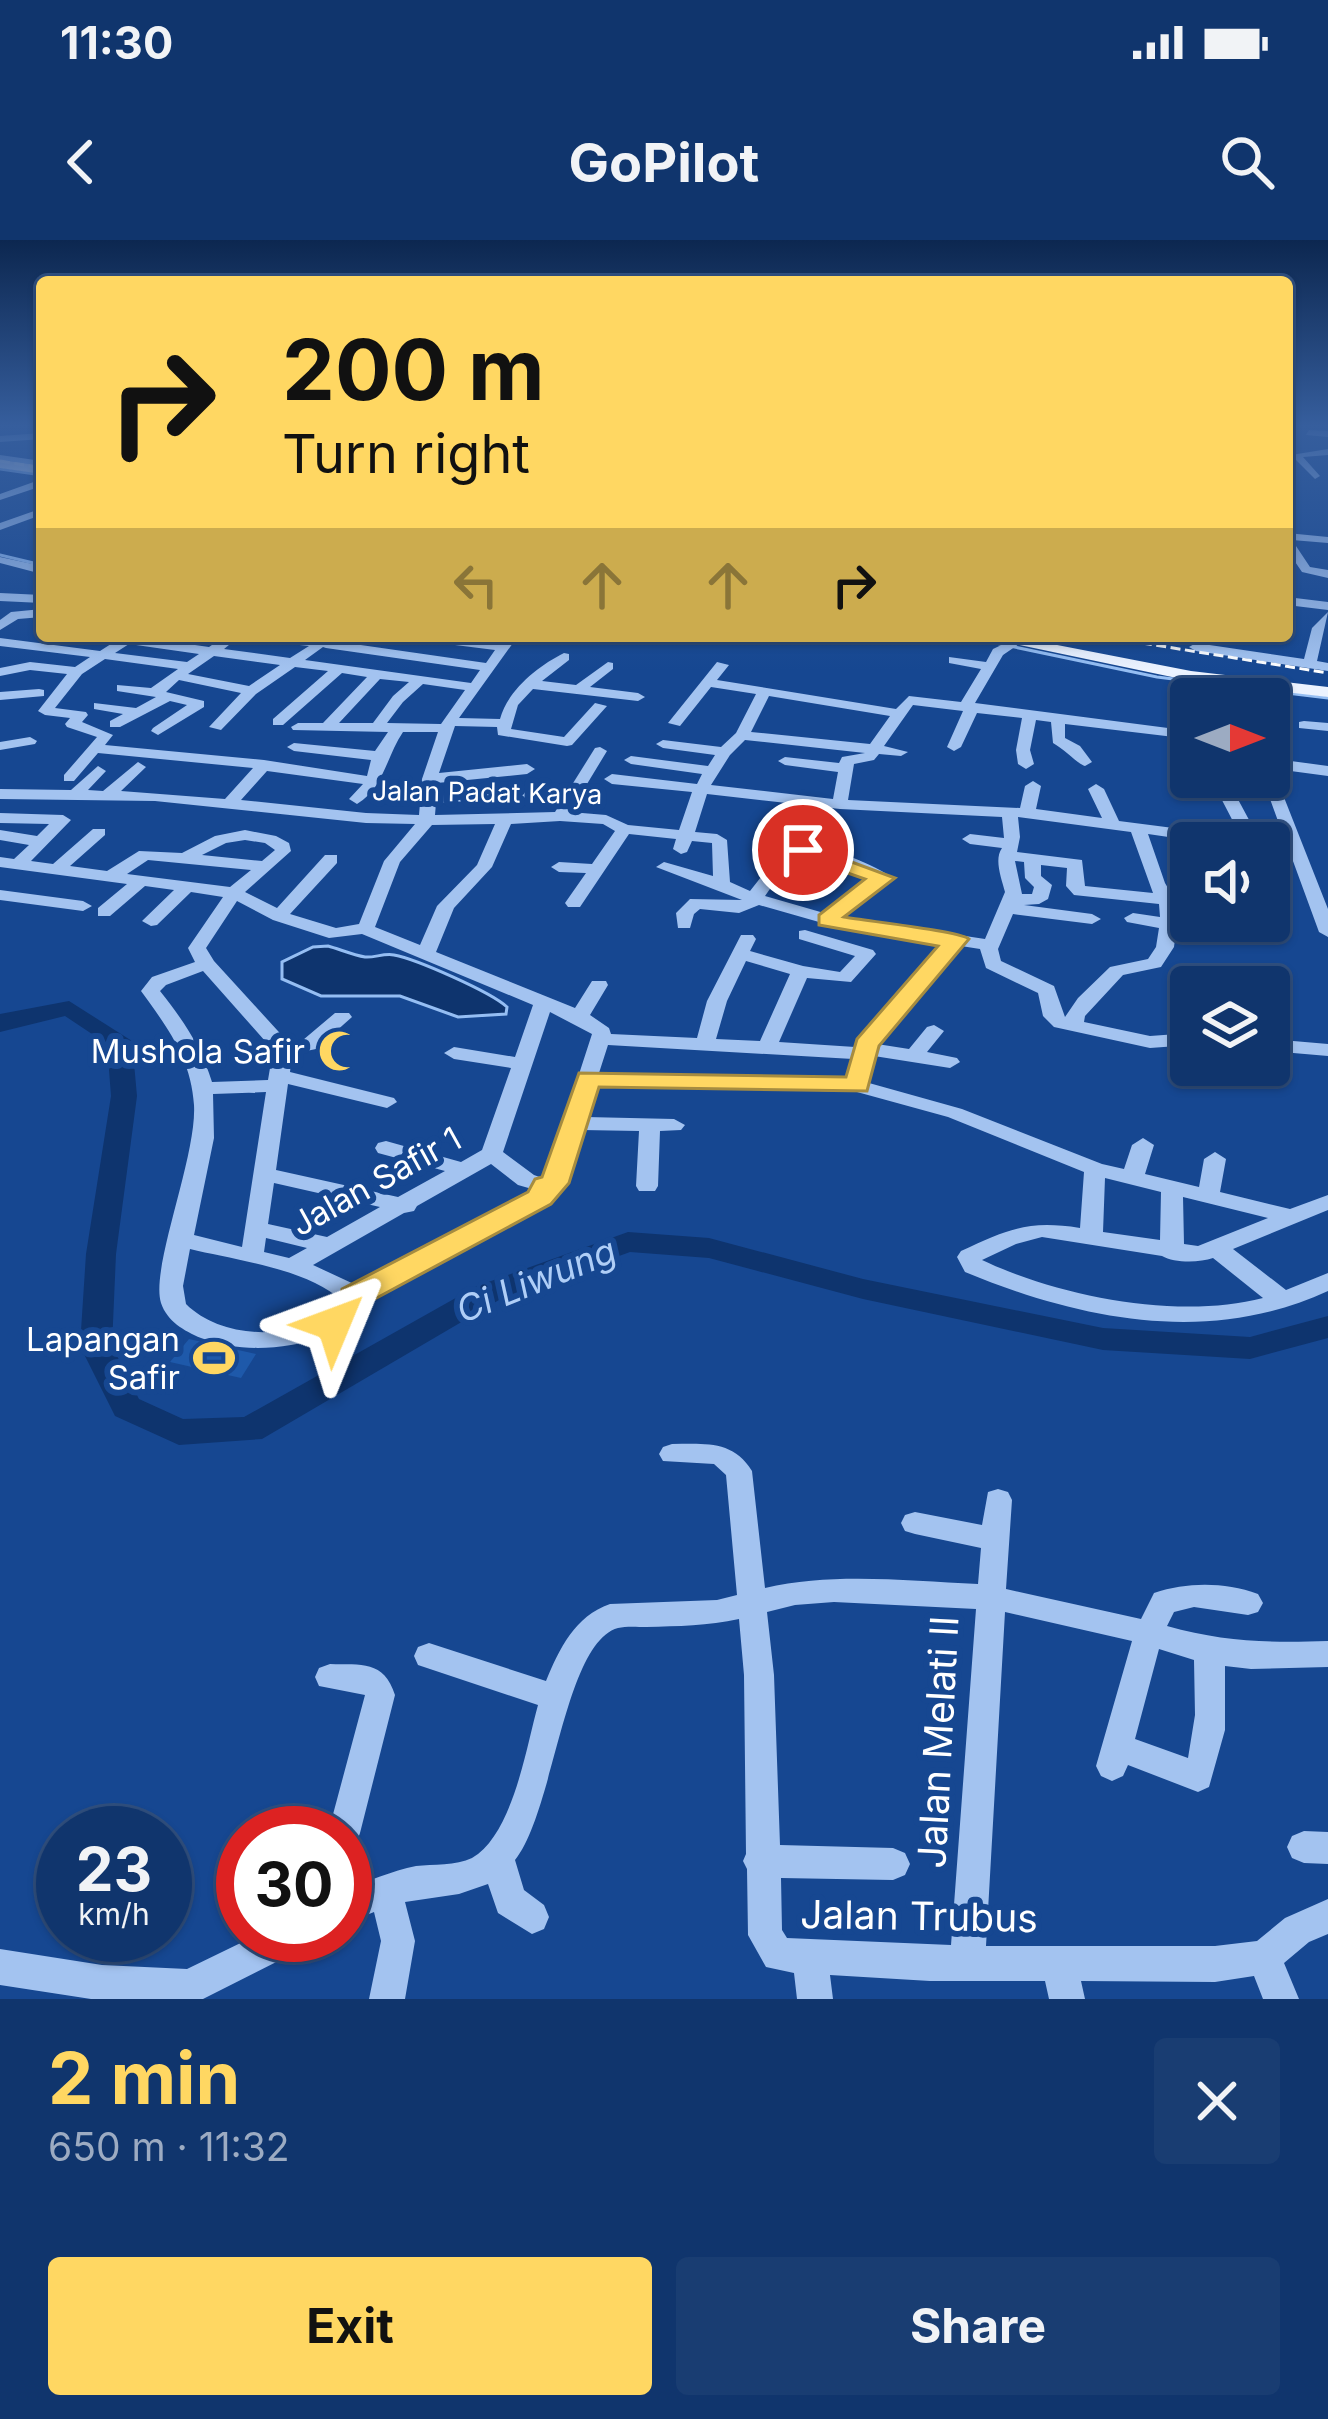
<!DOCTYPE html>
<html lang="en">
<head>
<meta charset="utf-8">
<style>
  body { margin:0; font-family:Inter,sans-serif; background:#193d72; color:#f1f3f6; height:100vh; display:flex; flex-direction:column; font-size:45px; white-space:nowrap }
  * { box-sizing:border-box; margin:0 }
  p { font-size:39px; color:#9cabc2 }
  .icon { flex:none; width:66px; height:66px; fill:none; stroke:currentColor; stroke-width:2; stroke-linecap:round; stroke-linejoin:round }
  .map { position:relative; height:1759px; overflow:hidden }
  .side { display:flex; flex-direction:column; background:#10356d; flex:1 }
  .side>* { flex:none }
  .hud { position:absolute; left:36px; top:36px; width:1257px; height:366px; border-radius:12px; box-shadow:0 3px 9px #0004,0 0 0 3px #305080; background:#ffd762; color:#111; overflow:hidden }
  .needle { width:78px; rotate:90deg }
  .controls { position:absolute; left:1170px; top:438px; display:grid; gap:24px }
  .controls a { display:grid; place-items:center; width:120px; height:120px; border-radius:12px; background:#10356d; box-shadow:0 3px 9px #0004,0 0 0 3px #305080; font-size:60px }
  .speed { position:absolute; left:36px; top:1566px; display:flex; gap:24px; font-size:60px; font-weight:700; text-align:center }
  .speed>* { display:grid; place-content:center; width:156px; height:156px; border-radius:50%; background:#10356d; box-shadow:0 3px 9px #0004,0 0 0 3px #305080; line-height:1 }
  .speed small { font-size:30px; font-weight:400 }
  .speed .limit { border:18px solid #d22; background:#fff; color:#111 }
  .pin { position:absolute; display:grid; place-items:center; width:102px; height:102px; color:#fff; margin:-51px; border:6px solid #fff; border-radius:50%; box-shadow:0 3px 12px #0007 }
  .me { position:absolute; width:132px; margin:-66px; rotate:46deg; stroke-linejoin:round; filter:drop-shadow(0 0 9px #0008) }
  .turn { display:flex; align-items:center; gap:42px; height:252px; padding:0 48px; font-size:54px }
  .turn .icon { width:156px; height:156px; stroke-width:2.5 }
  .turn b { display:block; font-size:84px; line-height:102px }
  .lanes { display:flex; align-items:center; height:114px; padding:0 48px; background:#0003; justify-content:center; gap:60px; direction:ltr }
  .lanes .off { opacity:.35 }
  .round { display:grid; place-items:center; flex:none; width:126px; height:126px; border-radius:12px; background:#193d72 }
  .overview { display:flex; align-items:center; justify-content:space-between; height:204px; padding:0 48px }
  h1 { font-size:72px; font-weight:700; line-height:90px; color:#ffd762 }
  .action { display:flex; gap:24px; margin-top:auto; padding:24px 48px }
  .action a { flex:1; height:138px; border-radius:12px; background:#ffd762; color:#111; font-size:48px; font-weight:700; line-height:138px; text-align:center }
  .action a+a { background:#193d72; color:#f1f3f6 }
  .status { display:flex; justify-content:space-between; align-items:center; height:84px; padding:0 60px; background:#10356d; direction:ltr }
  .status svg { height:33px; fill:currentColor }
  header { display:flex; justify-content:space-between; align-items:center; height:156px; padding:0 48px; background:#10356d; font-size:54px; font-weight:700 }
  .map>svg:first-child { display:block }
</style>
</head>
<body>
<div class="status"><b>11:30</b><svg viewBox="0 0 49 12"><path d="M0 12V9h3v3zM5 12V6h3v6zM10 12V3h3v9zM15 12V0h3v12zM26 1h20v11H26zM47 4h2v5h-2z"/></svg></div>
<header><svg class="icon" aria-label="back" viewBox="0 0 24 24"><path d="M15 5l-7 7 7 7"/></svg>GoPilot<svg class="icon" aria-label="search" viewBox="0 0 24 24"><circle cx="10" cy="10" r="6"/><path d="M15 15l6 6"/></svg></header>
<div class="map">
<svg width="1328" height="1759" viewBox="0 0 1328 1759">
  <rect width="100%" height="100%" fill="#164791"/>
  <path fill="#1e59aa" d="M189,1099L256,1114L241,1138L170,1122Z"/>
  <path fill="#0e346e" stroke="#95bef3" stroke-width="3" d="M328,706C339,709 353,715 365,717C374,718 384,713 394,715C416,719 491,752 507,767L506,774L458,777L400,756H321L282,739V722L313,707Z"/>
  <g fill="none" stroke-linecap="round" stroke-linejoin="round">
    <path stroke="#95bef3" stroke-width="3" d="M0,229L42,235
      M0,315L42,325
      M962,396L1157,437L1328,458"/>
    <path fill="#0e346e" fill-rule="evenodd" d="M69,761L132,801L137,856L116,1014L112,1106L139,1159L183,1179L244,1177L477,1046L628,992L709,998L863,1039L1103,1088L1250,1097L1328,1076V1098L1250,1119L1103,1110L863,1059L709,1018L630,1012L499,1060L262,1199L179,1205L115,1176L80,1106L86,1014L111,856L107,804L65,776L0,792V774Z"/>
    <path fill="#a3c3f0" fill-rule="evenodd" d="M1309,190L1328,191V197L1306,195Z
      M42,193V199L0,202V196Z
      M1328,209V215L1303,217L1320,236L1315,239L1291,215Z
      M0,215L42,221V227L0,221Z
      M42,239V246L0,260V254Z
      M37,270L41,275L0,290V283Z
      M1287,293L1328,297V303L1292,300L1310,327L1328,330V338L1302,332L1287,310Z
      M0,317L42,326V334L0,323Z
      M0,353L42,355V363L0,361Z
      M1287,357L1328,362V370L1287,365Z
      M42,369V377L18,379L0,390V380L11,372Z
      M1328,372L1317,421L1328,423V431L1196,411L1189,407L1196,403L1304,419L1312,388Z
      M40,384L42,392L35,391V385Z
      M92,396H132L209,407L225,396H240L224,409L290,418L309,406L254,400L248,396L314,399L315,403L326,400L486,423L495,410L415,400L409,396H446L500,403L505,396H518L459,478L500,479C508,450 538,426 564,413L569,414V420L542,441L576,445L608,422L613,423V429L590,447L638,453L645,457L638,461L533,449L518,465L511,489L564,497L595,463L607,466L572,505L567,506L498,495L497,487L455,486L439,533L527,524L535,529L527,534L437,543V554L537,547L545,552L537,557L436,563L435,575L555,572L595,508L600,507L607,511L570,572L606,575L628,585L679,590L692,552L612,544L604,539L612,534L697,544L702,534L631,524L624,520L631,516L708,526L715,515L663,508L656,504L663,500L721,507L736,493L756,454L711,447L680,486L668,483L717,422L729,425L717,440L896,469L909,456L961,462L981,429L949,423V417L986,422L993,409L1016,398L1022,402L1003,415L975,463L1191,491V499L1065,484V498L1080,506L1092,522L1085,526C1078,524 1064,509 1053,503L1051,482L1036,480L1030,510L1034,524L1026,529L1018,524L1016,510L1022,478L977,473L961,507L954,511L947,507L963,471L913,465L884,506L908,512L901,516L879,514L874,520L854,524L848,560L1020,568L1025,546L1033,541L1041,546L1036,569L1102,578L1088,549L1096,544L1104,549L1119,581L1189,590L1238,591L1210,537H1226L1255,591L1282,592L1262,537H1269V530L1274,532L1328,669V697L1319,692L1286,602L1189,600L1148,594L1165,643L1179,667L1174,707L1161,727L1123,735L1085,776L1084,782L1150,796L1191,793V805L1150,808L1054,787L1043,776L1038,753L986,728L980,709L961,706L877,804L909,809L927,787L934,785L944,791L927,812L957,818L960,822L950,828L874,816L869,843L962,869L1102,924L1124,929L1132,905L1143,898L1154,905L1145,934L1199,947L1204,919L1215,912L1226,919L1220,952L1290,969L1328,955V970L1233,1009L1286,1050L1328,1033V1051C1210,1106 1081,1080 965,1032L957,1017L961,1011C1008,989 1028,980 1080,988L1084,932L948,877L857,852L596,845L586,877L674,879L685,885L681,890L660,891L658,946L655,951H639L636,946L639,891L582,890L566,943L554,951L546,965L367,1060C353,1088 321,1100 291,1105C261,1110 230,1109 201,1098C184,1091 167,1081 161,1063C150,1028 197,917 194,865C191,818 167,787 141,751L152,737L195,722L188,708L223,657L191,652L157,685L151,686L142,681L174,650L145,646L110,676H98V668L127,644L0,627V617L14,619L29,605L0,600V590L37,596L49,584L0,583V573L63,575L71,580L31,621L53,624L93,589H105V595L70,626L107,631L139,611L182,613L215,596L245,590L276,596L289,603L291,611L245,652L277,668L325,615H337V623L290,674L336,688L359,684L384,621L415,584L366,583L155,561L0,559V549L71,550L98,526L106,531L88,550L103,551L138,522L146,527L121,551L225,559L253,528L98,513L74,541H64V535L97,497L67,487L65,484L70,478L45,475L38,471L67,434L30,430L0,436V428L30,422L75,427L90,417L0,406V398L100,411L114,402ZM129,404L199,414L187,422L115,413ZM323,407L326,408L480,430L471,443L305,420ZM214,416L280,425L249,446L188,434ZM105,419L178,429L151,448L117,445V451L156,457L136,468L94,463V469L123,474L110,481V487H120L170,461L187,465L153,488L151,491L158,495L204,467V461L166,452L179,440L241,453L209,487L221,490L256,454L295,427L328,431L273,479V485H283L342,433L367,437L323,483H298L291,487L293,490L388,492L375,511L294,503L287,507L294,511L371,520L367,536L264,520L105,505L113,495L82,482L88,475L86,472L55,468L82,434ZM380,439L409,442L393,456L373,483H339ZM423,444L465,450L441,484L387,483L403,462ZM769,456L890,476L870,504L751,492ZM403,492H438L422,539L419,575L366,573L241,560L267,531L363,544L349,559L357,564C384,548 386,517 403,492ZM745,500L865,513L842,517L839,523L785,517L778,521L785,525L838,532L833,559L711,545L730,515ZM707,554L840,569L1002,577L1004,598L970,594L962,599L970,604L1002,608C994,619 1001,637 1005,652L985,699L840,677L863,657L892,638C873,623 811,598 790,611L792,614L827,620L871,638L851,649L824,673L765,656L779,636L777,632H765L750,651L730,642L727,600L717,594L695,592ZM1018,577L1131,592L1153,653L1085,646L1082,620L1017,612L1020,597ZM560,581L603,584L615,591L592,624L559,622L551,627L559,632L586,633L565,663L568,667H580L629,594L676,599L673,609L681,614L687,612L692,601L712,603L713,636L664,622L656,627L742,660L690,659L676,673L678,688H690L694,674L700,669L739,673L759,665L847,690L943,704L855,807L779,802L807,738L851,742L876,714L873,710L805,690L799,691V699L855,716L840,732L803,726L750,711L756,699L753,695H741L707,761L697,798L611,794L609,788L590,775L608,745L606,741H592L575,768L436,712L454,668L492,627L511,584ZM495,584L477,625L437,666L420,705L375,687L400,622L432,585ZM245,600L265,603L275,610L262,621L202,615L226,603ZM148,620L251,630L230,647L127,634ZM1015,621L1024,622L1025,638L1034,647L1032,654H1022ZM1041,625L1067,628L1066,646L1074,655L1159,664L1160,677L1133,673L1124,678L1127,682L1159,688L1156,707L1148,719L1110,727L1078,758L1065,777L1054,746L1001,721L998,709L1013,674L1092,684L1101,679L1092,674L1024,665L1039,664L1048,659L1052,645L1041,636ZM237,661L273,680L329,698L362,694L533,765L515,817L454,807L444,813L454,819L511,828L482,910L461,922L386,901L378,903L375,908L378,913L445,931L398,957L276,930L288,844L387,868L397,862L394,858L290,832L292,814L316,809L352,777L349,773H335L303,800L288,802L214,721L206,708ZM746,721L790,734L760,801L716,799L727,761ZM203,731L273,810L268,840L212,842C201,806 183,780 160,751L166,745ZM550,772L592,794L545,939L534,935L503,912ZM608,805L853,819L849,840L599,833ZM266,852L242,1007L194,995L214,898L213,854ZM491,924L518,945L532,949L529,955L356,1045L313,1025L404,973L414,971L417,966ZM1105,938L1161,952L1160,1000L1103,992ZM274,943L380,967L327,997L268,984ZM1183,957L1268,978L1198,1006L1184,1004ZM1042,997L1162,1016C1174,1023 1199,1023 1213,1018L1263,1058C1179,1080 1060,1057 982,1020L1016,1004ZM266,998L307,1008L289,1018L264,1012ZM190,1009C235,1020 309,1029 342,1061C305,1102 224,1102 186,1064L183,1046Z
      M1206,434L1213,438L1207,459H1193L1199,438Z
      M39,449L44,450V456L0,460V452Z
      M1304,481L1328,483V491L1299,488V482Z
      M30,497L37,501L35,504L0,510V502Z
      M1269,518L1328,526V536L1269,528Z
      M0,650L83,661L92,666L83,671L0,660Z
      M1269,799L1328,804V816L1269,811Z
      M672,1204C705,1204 733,1200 752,1231L765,1348C834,1332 907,1341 978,1344L981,1308L915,1294L905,1291L901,1283L905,1275L915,1272L982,1285L988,1252L998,1249L1008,1252L1012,1260L1006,1349L1141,1379L1154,1353C1188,1342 1224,1342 1258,1354L1263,1363L1258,1372L1248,1375L1194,1367L1174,1372L1167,1386C1224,1402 1269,1403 1328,1401V1427L1251,1429L1225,1426V1490L1209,1547L1198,1552L1128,1525L1123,1536L1112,1541L1101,1536L1096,1526L1132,1401L1005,1372L986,1706H1215L1257,1701L1285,1678L1328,1659V1694L1309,1702L1284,1723L1299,1759H1263L1254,1736L1215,1742L1081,1741L1085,1759H1049L1045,1741H930L830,1735L833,1759H797L794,1733L766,1727L748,1695L747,1629L743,1621L746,1614L744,1435L739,1379C708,1386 678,1386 646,1387C638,1387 626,1386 618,1388C564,1403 554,1572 515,1620L524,1650L544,1665L549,1677L544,1689L532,1694L498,1673L488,1644L459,1654L405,1662L415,1701L405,1759H369L381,1701L374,1672L345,1684V1650C368,1641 392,1631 416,1626C433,1624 456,1626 472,1618C513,1594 526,1508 538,1465L418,1425L414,1416L418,1407L429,1403L546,1441C559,1409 575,1376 610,1364L717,1360L737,1355L726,1235L714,1224L663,1221L659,1214L663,1207ZM834,1362L976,1369L951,1705L787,1698L782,1690L781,1638L893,1640L905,1635L910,1624L905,1613L893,1608L780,1605L774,1435L767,1372L795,1365ZM1159,1409L1194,1420L1195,1475L1188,1518L1135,1499Z
      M330,1424C361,1425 384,1420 395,1455L360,1593L356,1604L345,1608V1593H328L365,1455L319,1446L315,1437L319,1428Z
      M1304,1591L1328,1592V1624L1304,1623L1292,1618L1287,1607L1292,1596Z
      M257,1695H311L306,1707L203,1759H91L0,1745V1709L102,1725L187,1729Z"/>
    <path fill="#ecf3ff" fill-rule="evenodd" d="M0,220L42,226V234L0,228Z
      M977,396H1011L1191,431L1328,447V457L1191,441Z"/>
    <path stroke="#fff" stroke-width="3" stroke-dasharray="10 4.5" stroke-linecap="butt" d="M0,221L42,228
      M1099,396L1328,433"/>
  </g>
  <linearGradient id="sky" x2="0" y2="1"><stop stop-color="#0c2750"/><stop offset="0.43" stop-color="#365e9d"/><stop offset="1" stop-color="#365e9d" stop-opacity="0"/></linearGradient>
  <rect width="1328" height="431" fill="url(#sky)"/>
  <path fill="#ffd762" stroke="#a68c40" stroke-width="3" d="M803,604L895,638L844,677C866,681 960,691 969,699L879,806L867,851L599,847L569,943L551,964L371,1061C362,1080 346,1099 323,1092L318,1084L339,1064L342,1049L528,952L535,939L542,937L579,833L846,837L857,799L938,706L819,685V675L865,639L796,615V606Z"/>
  <defs>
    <g id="mosque-bare" transform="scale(3.24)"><path d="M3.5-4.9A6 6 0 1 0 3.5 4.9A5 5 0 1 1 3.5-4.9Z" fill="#ffd762" stroke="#164791" stroke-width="2.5" paint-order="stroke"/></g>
    <g id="stadium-bare" transform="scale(3.24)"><path d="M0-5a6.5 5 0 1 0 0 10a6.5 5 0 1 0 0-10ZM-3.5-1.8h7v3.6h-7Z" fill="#ffd762" stroke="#164791" stroke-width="2.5" paint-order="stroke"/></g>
  </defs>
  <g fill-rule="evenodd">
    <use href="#mosque-bare" x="339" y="811"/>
    <use href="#stadium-bare" x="214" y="1118"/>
  </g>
  <g text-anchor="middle" stroke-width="12" stroke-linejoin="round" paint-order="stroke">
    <g font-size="27" fill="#fff" stroke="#164791">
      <text transform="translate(487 553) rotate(1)" y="9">Jalan Padat Karya</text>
    </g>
    <g font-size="33" fill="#fff" stroke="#164791" text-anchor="end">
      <text x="305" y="823">Mushola Safir</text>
      <text x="180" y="1111">Lapangan<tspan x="180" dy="38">Safir</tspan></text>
    </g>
    <g font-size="33" fill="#fff" stroke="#164791">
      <text transform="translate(376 941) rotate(-29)" y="12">Jalan Safir 1</text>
    </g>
    <g font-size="36" font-style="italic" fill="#afcef7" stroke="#164791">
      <text transform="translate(536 1040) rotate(-22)" y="13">Ci Liwung</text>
    </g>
    <g font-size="39" fill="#fff" stroke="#164791">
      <text transform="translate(938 1502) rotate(-87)" y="14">Jalan Melati II</text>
      <text transform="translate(919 1676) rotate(1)" y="14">Jalan Trubus</text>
    </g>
  </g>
</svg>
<div class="controls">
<a><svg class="needle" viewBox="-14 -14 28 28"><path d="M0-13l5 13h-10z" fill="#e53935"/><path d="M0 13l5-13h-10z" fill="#9cabc2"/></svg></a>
<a><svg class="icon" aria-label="sound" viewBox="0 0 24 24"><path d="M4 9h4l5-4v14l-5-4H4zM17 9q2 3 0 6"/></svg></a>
<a><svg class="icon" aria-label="layers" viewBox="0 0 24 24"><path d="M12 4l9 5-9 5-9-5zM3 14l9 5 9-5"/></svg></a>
</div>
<div class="speed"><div>23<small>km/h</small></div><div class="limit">30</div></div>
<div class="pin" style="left:803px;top:610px;background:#d93025"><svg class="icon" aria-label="arrive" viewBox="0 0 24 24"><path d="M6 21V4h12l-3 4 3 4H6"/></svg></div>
<svg class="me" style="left:334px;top:1084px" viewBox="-20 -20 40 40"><path d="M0-17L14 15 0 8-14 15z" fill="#ffd762" stroke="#fff" stroke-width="4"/></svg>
<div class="hud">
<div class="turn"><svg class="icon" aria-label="right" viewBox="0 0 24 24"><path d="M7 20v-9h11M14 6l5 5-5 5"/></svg><div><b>200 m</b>Turn right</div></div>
<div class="lanes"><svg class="icon off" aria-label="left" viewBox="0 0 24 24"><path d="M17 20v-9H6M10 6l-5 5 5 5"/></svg><svg class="icon off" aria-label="ahead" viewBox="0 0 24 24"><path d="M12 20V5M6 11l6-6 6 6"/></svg><svg class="icon off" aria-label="ahead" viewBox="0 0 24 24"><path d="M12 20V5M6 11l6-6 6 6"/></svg><svg class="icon" aria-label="right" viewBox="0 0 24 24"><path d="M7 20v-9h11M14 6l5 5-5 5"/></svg></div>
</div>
</div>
<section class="side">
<div class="overview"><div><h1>2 min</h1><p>650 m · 11:32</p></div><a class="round"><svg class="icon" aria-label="close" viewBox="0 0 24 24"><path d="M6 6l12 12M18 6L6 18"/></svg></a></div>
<div class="action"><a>Exit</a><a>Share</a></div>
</section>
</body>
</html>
